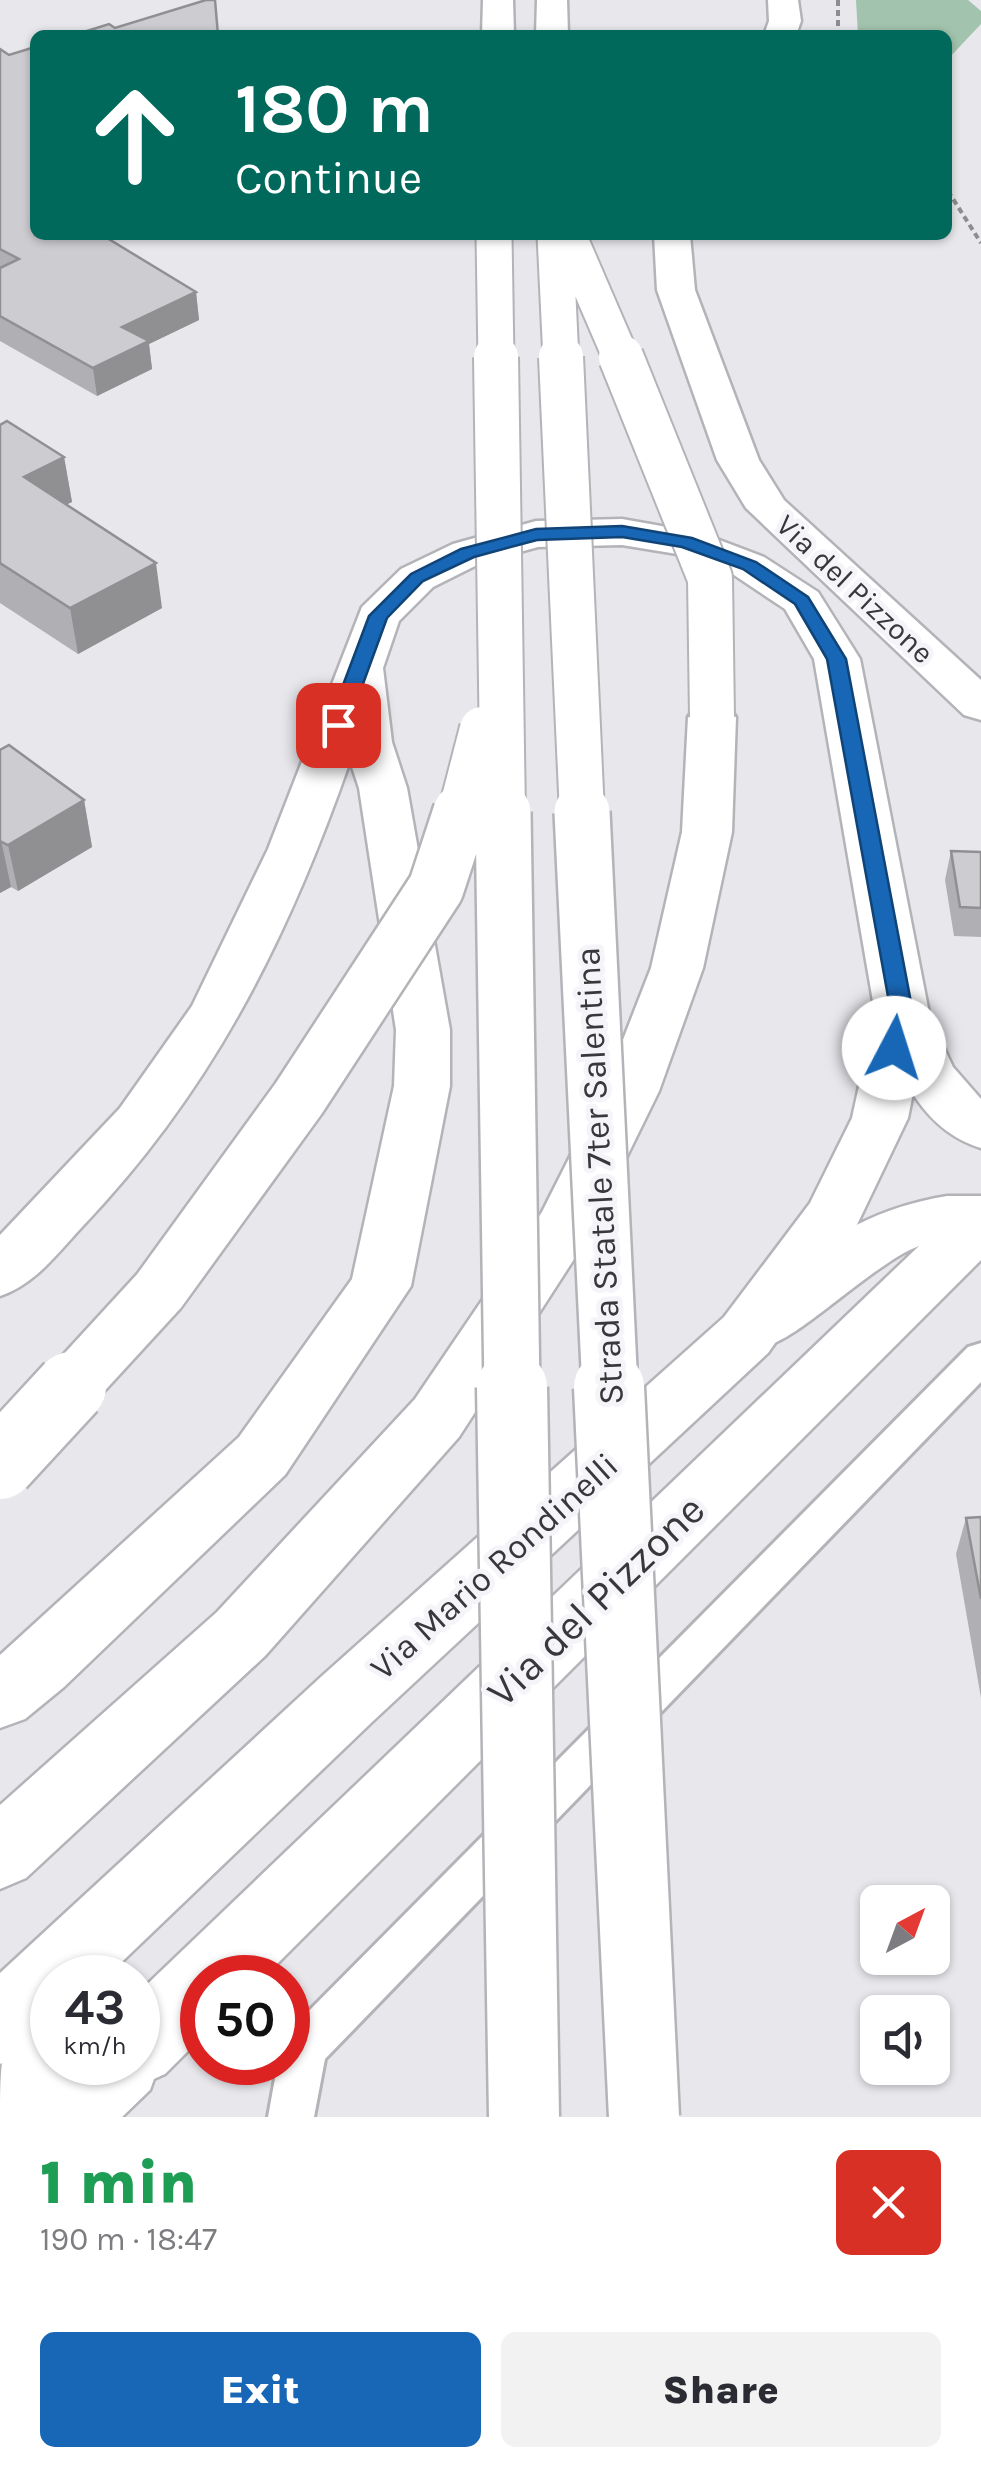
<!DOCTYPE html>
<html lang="en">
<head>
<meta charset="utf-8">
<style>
  body { margin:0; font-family:Karla,sans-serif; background:#f2f2f3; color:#2b2b33; height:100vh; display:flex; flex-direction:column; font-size:38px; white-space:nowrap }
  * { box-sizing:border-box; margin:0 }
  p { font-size:32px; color:#7c7c81 }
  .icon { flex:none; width:55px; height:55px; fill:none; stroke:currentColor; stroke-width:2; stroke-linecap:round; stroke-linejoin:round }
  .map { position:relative; height:2117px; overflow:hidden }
  .drawer { display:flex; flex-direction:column; background:#fff; flex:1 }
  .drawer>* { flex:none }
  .hud { position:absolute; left:30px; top:30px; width:922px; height:210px; border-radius:15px; box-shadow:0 2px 8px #0004; background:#00695c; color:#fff; overflow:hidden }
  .needle { width:65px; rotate:41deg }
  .controls { position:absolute; left:860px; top:1885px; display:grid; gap:20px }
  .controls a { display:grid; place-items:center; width:90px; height:90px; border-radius:15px; background:#fff; box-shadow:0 2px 8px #0004; font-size:50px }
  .speed { position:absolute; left:30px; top:1955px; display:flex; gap:20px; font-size:50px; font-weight:700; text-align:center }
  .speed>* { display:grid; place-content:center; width:130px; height:130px; border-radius:50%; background:#fff; box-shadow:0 2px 8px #0004; line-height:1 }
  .speed small { font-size:25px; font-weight:400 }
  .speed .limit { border:15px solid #d22; background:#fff; color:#111 }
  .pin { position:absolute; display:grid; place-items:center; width:85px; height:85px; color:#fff; margin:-42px; border-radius:20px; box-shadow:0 5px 15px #0006 }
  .me { position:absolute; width:110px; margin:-55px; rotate:5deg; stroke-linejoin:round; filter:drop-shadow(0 0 8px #0008) }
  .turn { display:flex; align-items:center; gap:35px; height:210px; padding:0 40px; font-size:45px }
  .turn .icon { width:130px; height:130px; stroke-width:2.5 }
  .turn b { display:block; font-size:70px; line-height:85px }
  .round { display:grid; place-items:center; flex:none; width:105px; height:105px; border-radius:15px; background:#f2f2f3 }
  .overview { display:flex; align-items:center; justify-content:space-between; height:170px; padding:0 40px }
  h1 { font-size:60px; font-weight:800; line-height:75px; color:#1e9e55 }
  .cta { display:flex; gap:20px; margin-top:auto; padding:20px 40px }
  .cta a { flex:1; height:115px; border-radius:15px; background:#1867b6; color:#fff; font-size:40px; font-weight:800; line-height:115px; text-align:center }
  .cta a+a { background:#f2f2f3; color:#2b2b33 }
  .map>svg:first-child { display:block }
</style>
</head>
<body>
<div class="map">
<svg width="981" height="2117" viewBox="0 0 981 2117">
  <rect width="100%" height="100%" fill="#e8e7ec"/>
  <path fill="#a2c3ad" d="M856,0H968L981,11V24L948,59V35H858Z"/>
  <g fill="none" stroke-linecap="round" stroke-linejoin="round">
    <g stroke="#b4b3b8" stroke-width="6">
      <path id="lane" d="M981,1343V1382L325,2059L314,2117H268L278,2062H288V2032L968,1347Z"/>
    </g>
    <g stroke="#b4b3b8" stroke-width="5">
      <path id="street" d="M768,0H798L801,21L796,35H764L769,21Z
        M654,235H690L695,290L759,460L784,500L981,680V720L964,715L746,508L717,460L657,290Z
        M902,994L921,999L953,1067L981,1099V1148C919,1129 898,1069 875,1013L883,999Z
        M947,1196H981V1260L263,1978H202V2037L165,2074L154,2079L150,2090L122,2117H0C0,2061 0,2008 52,1986V2062H138V1993L919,1246C875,1262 793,1344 766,1345C760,1346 750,1341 743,1338L734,1321L743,1304C810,1251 860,1210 947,1196Z"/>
    </g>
    <g stroke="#b4b3b8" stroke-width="5">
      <path id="secondary" d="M622,519L701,533L764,557L818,592L860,659L929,1013L908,1118L853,1233L768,1353L372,1722L105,1978H52V2028L27,2052L0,2064V1973L322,1676L724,1317L810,1203L852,1118L875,1013L814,659L785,609L734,575L677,554L622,545L538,547L483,562L433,587L399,621L383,668L392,742L407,788L450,1030V1086L411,1286L285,1475L64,1687L25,1719L0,1728V1655L239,1437L352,1279L394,1086L396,1030L359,788L350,761C288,939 212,1091 81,1228C57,1254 34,1285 0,1296V1235L120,1108L192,1006L268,849L362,607L401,569L453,544L536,521Z"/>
    </g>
    <g stroke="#b4b3b8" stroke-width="5">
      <path id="highway" d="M483,0H513L514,35H482Z
        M537,0H567L568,35H536Z
        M712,702L729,707L736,717L732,832L703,968L659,1091L585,1242L459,1437L265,1656L26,1878L0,1889V1805L217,1612L415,1399L542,1212L603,1091L651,968L682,832L688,717L695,707Z"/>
    </g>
    <path stroke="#8d8c90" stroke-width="4" stroke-dasharray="6 4" stroke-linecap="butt" d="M838,0V35
      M948,191L981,243"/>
    <use href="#lane" fill="#fff" fill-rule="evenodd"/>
    <use href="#street" fill="#fff" fill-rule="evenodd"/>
    <use href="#secondary" fill="#fff" fill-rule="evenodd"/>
    <use href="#highway" fill="#fff" fill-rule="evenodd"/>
    <g stroke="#b4b3b8" stroke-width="39" stroke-linecap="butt">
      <path id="highway-bridge-far3" d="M494,235L496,360
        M555,235L561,360
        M568,235L622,360"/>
    </g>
    <g stroke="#b4b3b8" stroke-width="48" stroke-linecap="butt">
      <path id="highway-bridge-far2" d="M496,357L503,814
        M561,357L582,814
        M621,357L710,578L712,717
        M460,814L482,729"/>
    </g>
    <g stroke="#b4b3b8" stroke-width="60" stroke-linecap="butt">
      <path id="highway-bridge-far1" d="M503,812L512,1389
        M582,812L610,1389
        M69,1389L159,1291L299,1098L436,888L461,812"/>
    </g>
    <g stroke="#b4b3b8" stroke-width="75" stroke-linecap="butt">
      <path id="highway-bridge" d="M512,1387L524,2117
        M609,1387L644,2117
        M0,1464L71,1387"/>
    </g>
    <use href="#highway-bridge-far3" stroke="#fff" stroke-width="35"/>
    <use href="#highway-bridge-far2" stroke="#fff" stroke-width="44"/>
    <use href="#highway-bridge-far1" stroke="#fff" stroke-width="55"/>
    <use href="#highway-bridge" stroke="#fff" stroke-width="70"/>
  </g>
  <path fill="#b0afb4" d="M0,49L35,235L196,292L199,320L149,344L152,369L97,396L0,341Z
    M0,425L64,457L72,502L66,504L162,608L78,654L0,603Z
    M0,750L84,800L92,847L18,891L11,887L0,893Z
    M951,851L981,852V937L954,936L945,880Z
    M981,1517V1698L956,1554L966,1518Z"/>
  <path fill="#908f92" d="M196,292L199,320L149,344L152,369L97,396L93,368L122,327Z
    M64,457L72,502L31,522L24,477Z
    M156,563L162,608L78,654L70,608Z
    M84,800L92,847L18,891L8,845Z
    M1,840L11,887L0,893V841Z"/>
  <path fill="#cdccd1" stroke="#908f92" stroke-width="2.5" d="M206,0H215L218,35H74L109,24L115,28Z
    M35,47V235H102L196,292L122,327L149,341L93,368L0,316V268L19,259L0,249V49L9,55Z
    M7,421L64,457L24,477L156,563L70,608L0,563V425Z
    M9,745L84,800L8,845L0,841V750Z
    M951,851L981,852V908L960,907Z
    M981,1517V1599L966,1518Z"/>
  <path fill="#1867b6" stroke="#104376" stroke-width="2.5" d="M622,526L692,538L756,562L808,597L846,659L913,1013L903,1054L894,1056L883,1048L891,1013L827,659L795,604L743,569L682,547L622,537L537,540L474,557L423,581L387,618L348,725L338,731L328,725L369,616L411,574L461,549L536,529Z"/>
  <g text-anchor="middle" stroke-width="10" stroke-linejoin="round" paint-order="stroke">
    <g font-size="30" fill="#38383a" stroke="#f5f4f9">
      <text transform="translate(855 589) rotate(43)" y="10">Via del Pizzone</text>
    </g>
    <g font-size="35" fill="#38383a" stroke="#f5f4f9">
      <text transform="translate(599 1176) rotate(-93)" y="12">Strada Statale 7ter Salentina</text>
      <text transform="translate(494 1566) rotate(-42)" y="12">Via Mario Rondinelli</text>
    </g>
    <g font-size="42" fill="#38383a" stroke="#f5f4f9">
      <text transform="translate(595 1600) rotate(-44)" y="15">Via del Pizzone</text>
    </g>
  </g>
</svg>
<div class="controls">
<a><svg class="needle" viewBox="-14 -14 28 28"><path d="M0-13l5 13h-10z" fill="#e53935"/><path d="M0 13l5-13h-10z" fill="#7c7c81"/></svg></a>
<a><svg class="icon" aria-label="sound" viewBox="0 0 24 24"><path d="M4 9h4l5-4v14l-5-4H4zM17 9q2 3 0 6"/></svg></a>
</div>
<div class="speed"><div>43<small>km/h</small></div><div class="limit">50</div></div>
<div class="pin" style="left:338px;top:725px;background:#d93025"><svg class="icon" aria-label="arrive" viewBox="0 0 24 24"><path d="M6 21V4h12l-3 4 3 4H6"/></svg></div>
<svg class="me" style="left:894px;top:1048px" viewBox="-20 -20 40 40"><circle r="19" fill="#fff"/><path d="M0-13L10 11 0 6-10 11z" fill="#1867b6"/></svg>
<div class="hud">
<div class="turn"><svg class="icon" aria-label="ahead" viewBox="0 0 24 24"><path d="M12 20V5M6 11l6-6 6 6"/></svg><div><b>180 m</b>Continue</div></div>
</div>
</div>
<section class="drawer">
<div class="overview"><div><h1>1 min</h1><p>190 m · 18:47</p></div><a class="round" style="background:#d93025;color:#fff"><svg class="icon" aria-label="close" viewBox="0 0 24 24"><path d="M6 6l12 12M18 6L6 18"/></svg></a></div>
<div class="cta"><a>Exit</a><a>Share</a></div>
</section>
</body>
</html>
